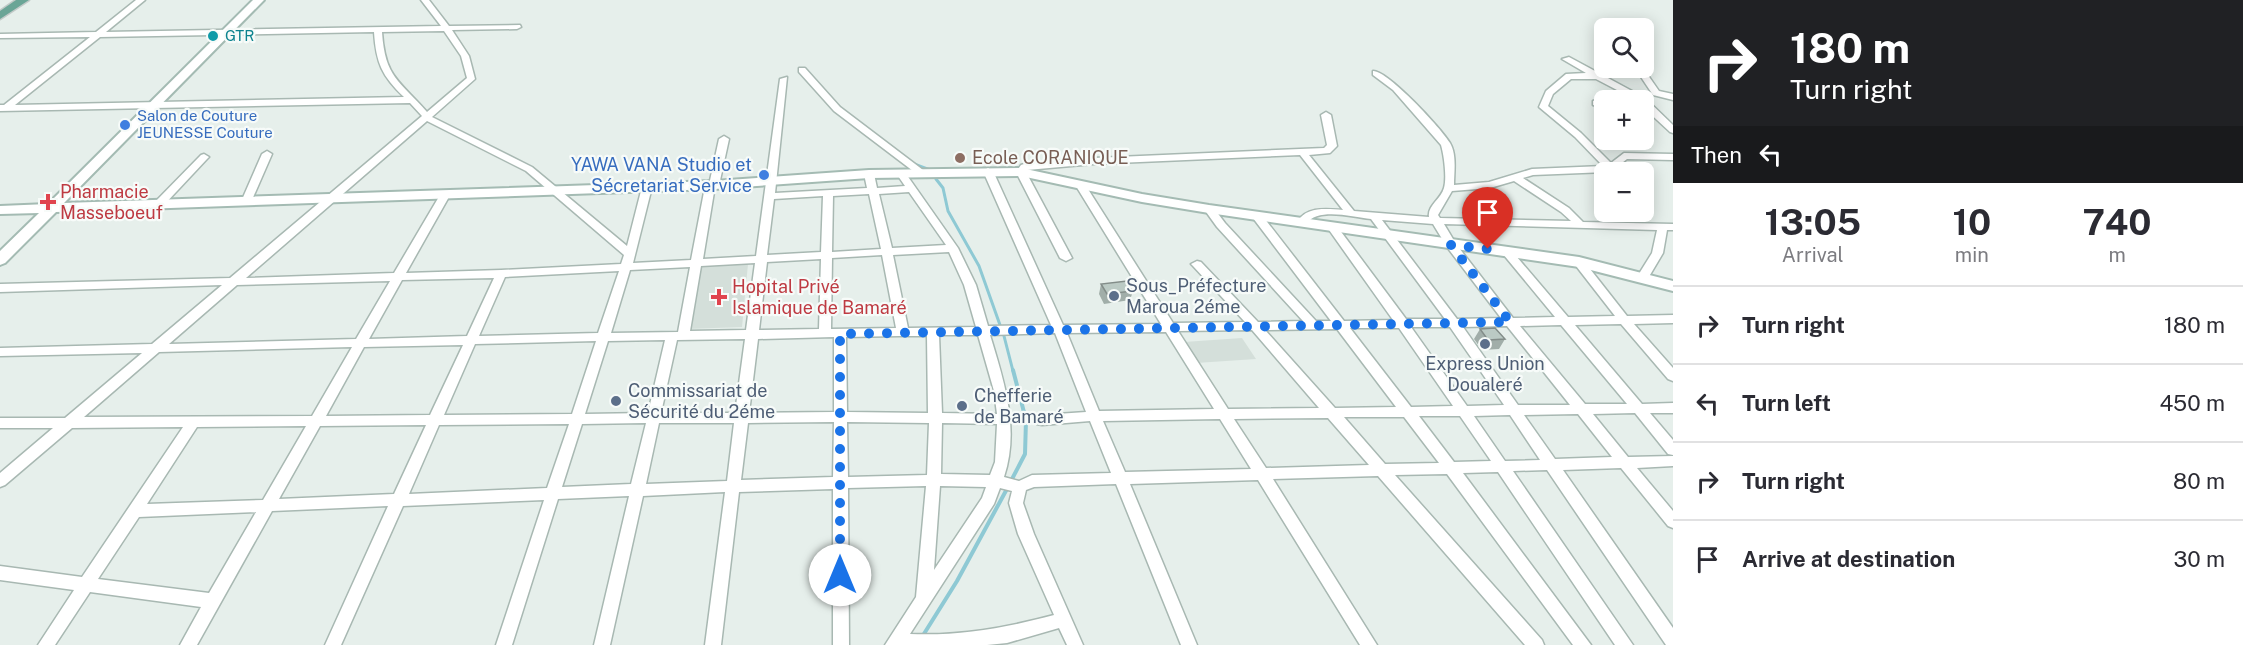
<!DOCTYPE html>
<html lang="en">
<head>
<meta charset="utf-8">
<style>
  body { margin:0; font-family:"Public Sans",sans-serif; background:#f7f7f7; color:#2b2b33; height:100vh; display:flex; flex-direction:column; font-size:22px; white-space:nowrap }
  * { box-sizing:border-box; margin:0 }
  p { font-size:20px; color:#7c7c81 }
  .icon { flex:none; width:33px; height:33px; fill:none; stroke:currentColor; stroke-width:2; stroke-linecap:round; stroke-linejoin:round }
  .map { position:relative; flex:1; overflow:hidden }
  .side { display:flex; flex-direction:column; background:#fff; width:570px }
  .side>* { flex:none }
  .top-card { background:#202124; color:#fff; overflow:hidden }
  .buttons { position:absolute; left:1594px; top:18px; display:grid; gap:12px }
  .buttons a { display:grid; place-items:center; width:60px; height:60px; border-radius:9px; background:#fff; box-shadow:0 3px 15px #0003; font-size:30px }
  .pin { position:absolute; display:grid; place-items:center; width:51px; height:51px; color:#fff; margin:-62px -26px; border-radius:50% 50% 50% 0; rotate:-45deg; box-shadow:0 0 6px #0007 }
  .pin .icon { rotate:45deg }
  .me { position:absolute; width:66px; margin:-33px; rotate:0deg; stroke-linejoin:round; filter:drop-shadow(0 0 4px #0008) }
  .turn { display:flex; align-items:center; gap:21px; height:126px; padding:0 18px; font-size:27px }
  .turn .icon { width:78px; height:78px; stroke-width:2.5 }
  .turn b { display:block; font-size:42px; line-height:51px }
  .then { display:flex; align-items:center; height:57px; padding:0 18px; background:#0003; gap:12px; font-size:22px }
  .eta { display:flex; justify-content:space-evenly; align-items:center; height:102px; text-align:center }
  .eta b { font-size:36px; font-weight:700; line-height:42px }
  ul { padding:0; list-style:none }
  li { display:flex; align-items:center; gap:18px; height:78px; padding:0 18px; border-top:2px solid #e1e1e2 }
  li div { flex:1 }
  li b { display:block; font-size:22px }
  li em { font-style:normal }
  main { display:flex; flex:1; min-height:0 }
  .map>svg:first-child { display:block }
</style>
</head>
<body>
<main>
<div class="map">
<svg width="1673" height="645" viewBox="0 0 1673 645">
  <rect width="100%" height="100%" fill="#e6efeb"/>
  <path fill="#d4dfda" d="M748,264L742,327L687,329L697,266Z
    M1242,338L1256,359L1196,363L1184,342Z"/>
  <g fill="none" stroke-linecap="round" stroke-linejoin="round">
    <path stroke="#8ec9d4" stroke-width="3" d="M914,164L930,170
      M936,179L943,188L948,211L979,266L1000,325
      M1004,336L1013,371"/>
    <path stroke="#8ec9d4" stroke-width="4" d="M1011,481L1025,454L1026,420L1013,370
      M922,637L957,581L1008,487"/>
    <g stroke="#a8b8b2" stroke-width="3">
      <path id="street" d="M136,0H145L106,32L441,26L421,0H429L449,26L520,25L521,27L517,29L452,30L469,56L475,79L432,117L532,167L627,246L642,187L647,184L651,185L652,187L633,263L691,260L704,192L709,185L719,139L724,136L729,139L719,185L714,192L703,259L756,256L780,79L787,77L775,193L867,188L864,174L869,171L874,174L877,188L905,186L896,173L898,171H904L958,248L976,285L988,326L1051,325L983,171L988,168L993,171L1063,325L1161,324L1076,186L1081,183L1086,186L1173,323L1245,322L1193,266L1191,264L1197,261L1201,262L1258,322L1303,321L1217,227L1204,209L1209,206L1213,207L1225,223L1316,321H1331L1253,218L1252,216L1253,214H1261L1344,321L1393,320L1327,227L1332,224L1336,225L1406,319H1445L1371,219C1352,217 1318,207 1306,224H1298L1297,222C1307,206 1326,209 1343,210L1300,155L1094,164L1027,170L1026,172L1072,258L1066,261L1060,258L1016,172L1021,165L1024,164L1094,158L1324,148L1327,145L1321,115L1326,112L1331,115L1337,146L1330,153L1309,155L1354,211L1429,217C1427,206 1441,199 1444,188C1447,178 1444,155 1441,145L1393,90L1373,75V71C1387,70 1442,129 1450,143C1457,155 1454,172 1454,185L1489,182L1532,169L1603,166L1575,137L1539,107L1546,91L1566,74L1586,73L1562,59L1569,57L1645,98L1673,125V133L1670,132L1644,108V100H1636L1596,79H1571L1553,94L1548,106L1581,133L1611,163L1624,153L1673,154V160L1627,159L1613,170L1607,172L1533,175L1523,178L1569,208L1583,222L1673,224V230H1667L1663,253L1647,280H1639L1637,277L1652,253L1657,230L1444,224L1456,244L1513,318L1555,317L1503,254L1502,252L1507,249L1511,250L1568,317L1615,316L1573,262L1579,259L1583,260L1627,316L1673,315V323L1634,324L1673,368V381L1668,379L1621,324L1575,325L1642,404L1673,403V413H1650L1673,440V455L1668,454L1635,413L1593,414L1628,457L1673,456V466L1637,468L1673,511V528L1668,526L1621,468L1563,470L1673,628V645H1666L1547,470L1513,471L1633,645H1615L1498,472L1463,473L1591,645H1573L1447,474L1395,475L1542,640L1544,645H1525L1378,476L1273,479L1377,645H1360L1258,480L1130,484L1197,645H1181L1116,484L1034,487L1026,490L1023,503L1034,534L1083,645H1067L1059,628L1007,643L987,645H885L916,597L926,486L848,488L849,645H833V489L739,492L721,645H705L725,492L643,496L610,645H594L629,496L558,499L512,645H496L544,500L403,506L341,645H325L388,506L272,511L197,645H180L201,607L90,592L55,645H38L74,590L0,580V566L82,577L183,427L72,428L5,485L0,487V473L53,428H0V418H65L142,353L0,356V348L152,344L222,285L0,292V284L230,278L422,116L410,103L0,111V105H4L90,37L0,38V34L96,32ZM444,31L461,56L467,78L427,112C399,80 385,78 382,32ZM374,32C376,63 382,76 404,97L15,105L100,37ZM427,121L526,171L624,255L621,264L501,270L406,273L450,195L445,192L440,195L394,273L246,278ZM1514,181L1561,212L1571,221L1440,218L1438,215L1452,191L1490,188ZM909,192L946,245L892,248L879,194ZM869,194L881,249L832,252L833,196ZM823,196L821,252L767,255L774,199ZM1382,220L1433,224L1447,247L1501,318L1457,319ZM949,252L964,285L976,327L908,328L893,255ZM882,255L896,328L831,329L832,258ZM821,259L819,329L759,330L767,262ZM755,263L746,330L690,331L701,266ZM690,267L678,332L611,333L630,270ZM619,271L598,333L479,336L505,277ZM494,278L467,336L369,339L402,280ZM390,281L356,339L169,344L237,285ZM1561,325L1627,404H1585L1520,326ZM1507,326L1570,405H1518L1463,327ZM1411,327H1450L1504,405L1467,406ZM1350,328H1399L1453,406L1411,407ZM1337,329L1396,407L1335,408L1265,330ZM1252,330L1319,408L1228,409L1178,331ZM1166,332L1214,409L1099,411L1067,333ZM1055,333L1086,412L1042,415L1037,416L1035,420L1037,424L1042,425L1090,421L1111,473L1032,475L1019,481L1004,477C1020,429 1004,381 990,335ZM939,335H978L994,391L997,414L942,413ZM899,336H927L928,413L847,412L846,337ZM834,337V412L749,413L758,339ZM745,339L735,413H661L677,340ZM665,340L648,413L585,414L608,341ZM596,341L572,414L444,415L475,344ZM463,345L430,415L326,416L364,347ZM352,347L312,416L84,417L159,352ZM1578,414L1612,457L1555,459L1524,415ZM1510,415L1540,460L1505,461L1474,416ZM1419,416H1460L1491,461L1454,462ZM1344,417H1404L1439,463L1385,464ZM1328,418L1369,465L1266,468L1234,419ZM1220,419L1251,469L1125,472L1103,421ZM834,422L833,477L741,480L748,423ZM847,422L929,423L927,475L848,477ZM646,423L631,484L562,487L582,424ZM659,423H734L727,481L646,484ZM942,423L997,424L995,462L990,475L941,474ZM569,424L547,488L409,494L439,425ZM426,425L394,494L279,499L320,426ZM306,426L263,500L147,504L197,427ZM940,486L986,487L982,498L934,570ZM1000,488L1012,491L1009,503L1018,534L1054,615C1005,628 960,636 910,634L994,504ZM256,512L209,593L98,579L139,517Z
        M799,68H805L840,107L923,170V174H917L834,111L799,72Z
        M1635,68H1643L1659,91L1673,94V100L1653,95Z
        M1596,100L1605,102V108L1593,105V101Z
        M267,151L272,154L251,202L246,205L242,204L241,202L262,154Z
        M204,154L209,157L207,159L162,207H154L153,205L154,203L201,155Z"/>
    </g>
    <g stroke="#a4bbb3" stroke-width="4">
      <path id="secondary" d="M253,0H264L64,203L714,181L869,170L1021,168L1142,194L1209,205L1579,257L1673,281V291L1579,267L1209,213L1142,202L1021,176L869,178L714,189L56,212L5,263L0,265V251L39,213L0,214V206L48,204Z"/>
    </g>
    <g stroke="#c2cac8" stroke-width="3">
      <path id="primary" d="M16,0H29L0,19V11Z"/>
    </g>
    <use href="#street" fill="#fff" fill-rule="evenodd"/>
    <use href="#secondary" fill="#fff" fill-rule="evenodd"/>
    <use href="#primary" fill="#6aa596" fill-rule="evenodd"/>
  </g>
  <path fill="#a1aea9" d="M1101,284L1133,291L1130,300L1104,304L1099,294Z
    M1480,329L1505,339L1499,349L1482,350L1474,339Z"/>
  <path fill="#bbcac4" stroke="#838d89" stroke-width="1.5" d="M1127,281L1133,291L1107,294L1101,284Z
    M1495,328L1505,339L1488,340L1480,329Z"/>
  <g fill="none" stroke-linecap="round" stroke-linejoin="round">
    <path stroke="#1a73e8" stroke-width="10" stroke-dasharray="0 18" d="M840,575V334L1510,322L1451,245L1488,249"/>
  </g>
  <circle fill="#0f9aa8" stroke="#f7fbf9" stroke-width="2" cx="213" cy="36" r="6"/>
  <g fill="#3f7fe0" stroke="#f7fbf9" stroke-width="2">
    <circle cx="125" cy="125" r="6"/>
    <circle cx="764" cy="175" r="6"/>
  </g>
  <circle fill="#8d6e63" stroke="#f7fbf9" stroke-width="2" cx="960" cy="158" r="6"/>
  <g fill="#e0444e" stroke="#f7fbf9" stroke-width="2">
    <path d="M45 193h6v6h6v6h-6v6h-6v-6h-6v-6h6z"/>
    <path d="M716 288h6v6h6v6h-6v6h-6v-6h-6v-6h6z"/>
  </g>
  <g fill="#5c6f8a" stroke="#f7fbf9" stroke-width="2">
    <circle cx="1114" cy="296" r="6"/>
    <circle cx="1485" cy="344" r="6"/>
    <circle cx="616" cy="401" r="6"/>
    <circle cx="962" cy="406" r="6"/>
  </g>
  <g text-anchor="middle" stroke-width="4.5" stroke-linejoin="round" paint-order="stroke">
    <g font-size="15" fill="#0d838f" stroke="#f7fbf9" text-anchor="start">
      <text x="225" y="41">GTR</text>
    </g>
    <g font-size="15" fill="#366cbe" stroke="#f7fbf9" text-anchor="start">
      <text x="137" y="121">Salon de Couture<tspan x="137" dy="17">JEUNESSE Couture</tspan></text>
    </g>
    <g font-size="18" fill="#785e54" stroke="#f7fbf9" text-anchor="start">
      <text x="972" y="164">Ecole CORANIQUE</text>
    </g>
    <g font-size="18" fill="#366cbe" stroke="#f7fbf9" text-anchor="end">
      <text x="752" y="171">YAWA VANA Studio et<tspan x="752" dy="21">Sécretariat Service</tspan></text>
    </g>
    <g font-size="18" fill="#be3a42" stroke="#f7fbf9" text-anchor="start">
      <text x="60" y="198">Pharmacie<tspan x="60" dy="21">Masseboeuf</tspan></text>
      <text x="732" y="293">Hopital Privé<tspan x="732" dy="21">Islamique de Bamaré</tspan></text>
    </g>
    <g font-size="18" fill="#4e5e75" stroke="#f7fbf9" text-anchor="start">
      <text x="1126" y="292">Sous_Préfecture<tspan x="1126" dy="21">Maroua 2éme</tspan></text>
      <text x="1485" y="370" text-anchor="middle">Express Union<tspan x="1485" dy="21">Doualeré</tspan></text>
      <text x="628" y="397">Commissariat de<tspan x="628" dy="21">Sécurité du 2éme</tspan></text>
      <text x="974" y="402">Chefferie<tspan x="974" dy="21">de Bamaré</tspan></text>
    </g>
  </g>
</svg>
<div class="buttons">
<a><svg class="icon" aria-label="search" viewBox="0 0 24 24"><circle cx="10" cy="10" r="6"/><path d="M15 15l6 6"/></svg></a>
<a>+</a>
<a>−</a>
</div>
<div class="pin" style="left:1488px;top:249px;background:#d93025"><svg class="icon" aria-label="arrive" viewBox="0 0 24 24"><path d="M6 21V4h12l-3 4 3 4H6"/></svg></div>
<svg class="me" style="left:840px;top:575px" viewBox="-20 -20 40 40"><circle r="19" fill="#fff"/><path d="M0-13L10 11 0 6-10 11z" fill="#1a73e8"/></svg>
</div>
<section class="side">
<div class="top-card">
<div class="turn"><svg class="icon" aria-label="right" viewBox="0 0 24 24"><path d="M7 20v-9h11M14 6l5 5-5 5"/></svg><div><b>180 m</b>Turn right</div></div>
<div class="then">Then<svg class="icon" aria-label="left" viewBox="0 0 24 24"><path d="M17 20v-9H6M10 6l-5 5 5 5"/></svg></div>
</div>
<div class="eta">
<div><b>13:05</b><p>Arrival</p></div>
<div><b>10</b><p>min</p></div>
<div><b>740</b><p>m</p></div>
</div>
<ul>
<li><svg class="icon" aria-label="right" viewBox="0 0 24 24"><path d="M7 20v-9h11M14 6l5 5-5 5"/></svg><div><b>Turn right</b></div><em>180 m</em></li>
<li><svg class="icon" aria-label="left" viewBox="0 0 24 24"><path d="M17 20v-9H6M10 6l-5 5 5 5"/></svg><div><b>Turn left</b></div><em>450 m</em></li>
<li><svg class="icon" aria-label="right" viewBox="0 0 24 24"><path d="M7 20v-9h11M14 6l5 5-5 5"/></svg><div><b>Turn right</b></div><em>80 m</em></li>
<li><svg class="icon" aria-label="arrive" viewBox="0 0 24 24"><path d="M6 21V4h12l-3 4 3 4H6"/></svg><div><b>Arrive at destination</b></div><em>30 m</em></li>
</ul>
</section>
</main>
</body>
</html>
